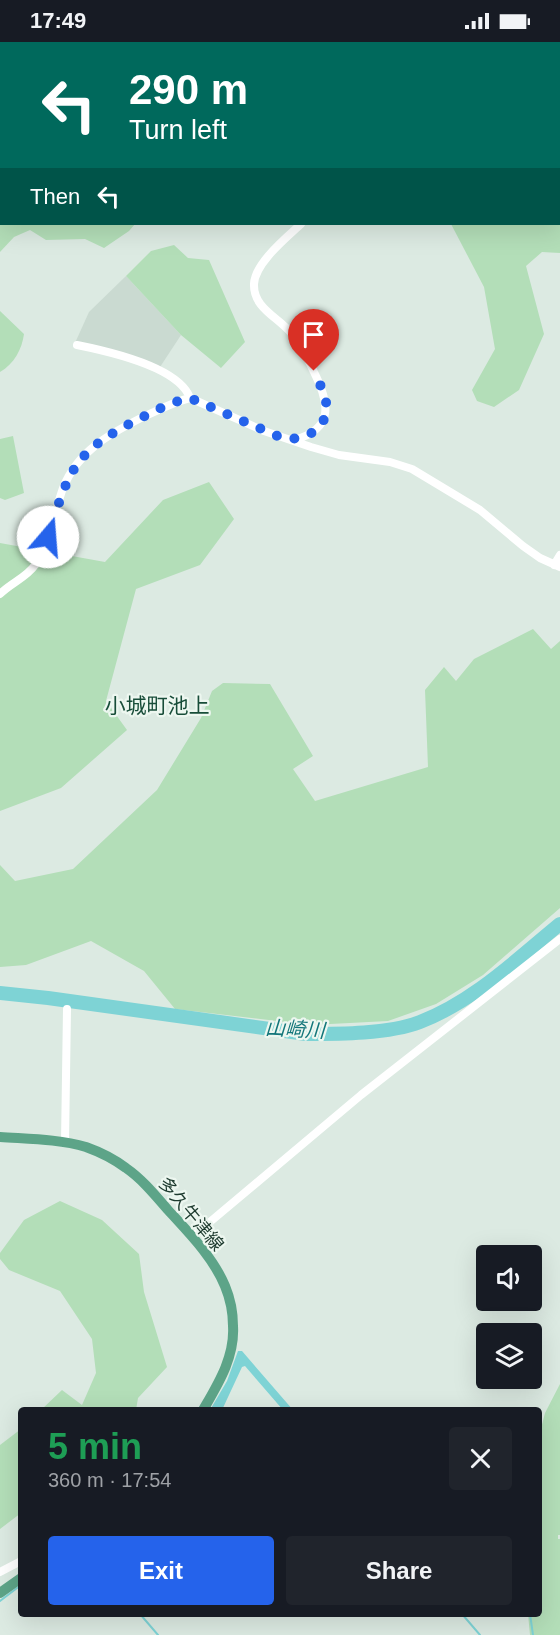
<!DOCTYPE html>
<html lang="en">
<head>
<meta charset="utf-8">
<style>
  body { margin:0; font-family:Helvetica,"Noto Sans JP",sans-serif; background:#20242c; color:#f1f3f6; height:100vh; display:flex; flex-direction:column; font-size:22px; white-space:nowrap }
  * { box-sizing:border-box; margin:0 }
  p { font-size:20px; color:#9ea1a6 }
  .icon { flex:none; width:33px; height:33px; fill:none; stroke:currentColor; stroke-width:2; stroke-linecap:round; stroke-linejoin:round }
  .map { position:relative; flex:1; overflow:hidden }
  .sheet { position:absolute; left:18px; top:1365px; width:524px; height:210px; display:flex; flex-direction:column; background:#171b24; border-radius:6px; box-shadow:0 6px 24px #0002 }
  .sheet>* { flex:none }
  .hud { position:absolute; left:0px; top:0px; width:561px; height:183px; box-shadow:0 6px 24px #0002; background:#00695c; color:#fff; overflow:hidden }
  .buttons { position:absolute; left:476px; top:1203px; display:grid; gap:12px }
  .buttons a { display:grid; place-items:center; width:66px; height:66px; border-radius:6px; background:#171b24; box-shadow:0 6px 24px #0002; font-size:30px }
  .pin { position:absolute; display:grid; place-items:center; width:51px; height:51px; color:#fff; margin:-62px -26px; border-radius:50% 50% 50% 0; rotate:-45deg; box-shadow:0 0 6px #0007 }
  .pin .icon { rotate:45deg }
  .me { position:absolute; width:66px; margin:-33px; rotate:18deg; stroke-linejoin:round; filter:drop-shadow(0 0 4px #0008) }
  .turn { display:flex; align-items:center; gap:21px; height:126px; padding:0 30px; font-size:27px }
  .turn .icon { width:78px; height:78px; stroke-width:2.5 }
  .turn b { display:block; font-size:42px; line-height:51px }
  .then { display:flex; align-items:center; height:57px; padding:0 30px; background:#0003; gap:12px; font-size:22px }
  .round { display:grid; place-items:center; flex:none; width:63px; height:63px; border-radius:6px; background:#20242c }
  .overview { display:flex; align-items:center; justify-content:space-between; height:102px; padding:0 30px }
  h1 { font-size:36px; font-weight:800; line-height:45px; color:#1e9e55 }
  .primary-button { display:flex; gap:12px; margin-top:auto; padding:12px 30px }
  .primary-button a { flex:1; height:69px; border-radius:6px; background:#2563eb; color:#fff; font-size:24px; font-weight:800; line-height:69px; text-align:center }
  .primary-button a+a { background:#20242c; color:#f1f3f6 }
  .status { display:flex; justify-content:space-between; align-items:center; height:42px; padding:0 30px; background:#171b24; direction:ltr }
  .status svg { height:16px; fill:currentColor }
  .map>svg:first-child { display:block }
</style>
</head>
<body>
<div class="status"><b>17:49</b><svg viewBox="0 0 49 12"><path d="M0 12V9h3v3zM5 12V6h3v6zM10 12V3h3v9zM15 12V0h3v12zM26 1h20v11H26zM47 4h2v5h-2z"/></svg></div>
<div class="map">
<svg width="560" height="1593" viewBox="0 0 560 1593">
  <rect width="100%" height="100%" fill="#dceae2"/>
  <path fill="#cadad1" d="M126,234L181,293L160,325L75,301L89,270Z"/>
  <path fill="#b3deb8" d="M0,44L2,182H135L129,189L104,206L85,197L46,198L30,188L14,195L0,210Z
    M560,66V211L542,210L526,224L544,292L519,348L494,365L477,359L472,348L495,307L484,245L451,182H560Z
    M174,203L188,216L209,218L245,300L221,326L181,293L126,234L151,209Z
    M0,269L24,292C22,307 14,322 0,330Z
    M13,394L24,451L5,458L0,456V397Z
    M209,440L234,477L200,523L136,547L106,659L127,688L61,746L0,769V501L105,520L163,458Z
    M533,587L551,607L560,599V866L483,933L436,962L388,979L311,983L175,967L144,929L91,899L26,923L0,925V823L15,839L73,827L157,748L201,676L212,649L223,641L270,642L313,714L293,727L315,759L428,725L425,648L444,625L456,639L474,617Z
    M60,1159L102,1178L139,1212L144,1250L167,1325L138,1356L136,1368H41L62,1348L82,1363L96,1331L92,1297L60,1249L9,1228L0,1217V1211L24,1178Z
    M560,1342V1493H558V1497H560V1593H530L528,1572H538L539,1394L545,1371Z
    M21,1387V1471L0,1487V1403Z"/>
  <path fill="#7ed3d5" d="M238,1309H242L293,1368H283L245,1324L242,1325L222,1368H210L227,1339Z"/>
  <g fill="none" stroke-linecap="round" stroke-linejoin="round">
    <path stroke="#7ed3d5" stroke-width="2" d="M0,1559L21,1543
      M140,1572L158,1593
      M462,1572L480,1593
      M530,1572L533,1593"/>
    <path stroke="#7ed3d5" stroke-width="14" d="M0,951L48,956L306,992C339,992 389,992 420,980C474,959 516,918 560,882"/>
    <path stroke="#fff" stroke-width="8" d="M264,2V0
      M77,303C107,309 179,325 190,356
      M294,398C334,387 330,362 314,330C308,317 301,303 291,291C278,275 253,266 254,242C255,221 286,196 301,182
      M554,523L560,513
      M0,552C11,541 27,535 35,523C50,500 54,471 63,446C78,409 109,392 143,375C159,368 173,360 190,356L264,389L311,405L339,413L390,420L412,427L480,468L523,504L540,516L560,525
      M65,1101L67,967
      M192,1195L361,1053L560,897
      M0,1530L21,1519"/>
    <path stroke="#5da488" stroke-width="10" d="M0,1095C28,1097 59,1097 86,1105C100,1110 114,1117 126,1126C142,1137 155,1153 168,1168C189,1191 213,1215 225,1244C230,1256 233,1271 233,1284C235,1315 218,1342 203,1368
      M0,1551L21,1536"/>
  </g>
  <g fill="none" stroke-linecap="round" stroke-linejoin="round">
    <path stroke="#2563eb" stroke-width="10" stroke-dasharray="0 18" d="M48,495C69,428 73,410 139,377C155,369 171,360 190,356L282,396C305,400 330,386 326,360C324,349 318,339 314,329"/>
  </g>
  <g text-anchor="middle" stroke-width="4.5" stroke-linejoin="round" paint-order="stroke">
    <g font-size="18" fill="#1d3a2e" stroke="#edf7f0">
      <text transform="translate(191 1172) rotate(50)" y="6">多久牛津線</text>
    </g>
    <g font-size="20" font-style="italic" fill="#13767a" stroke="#edf7f0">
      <text transform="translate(295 987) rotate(3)" y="7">山崎川</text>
    </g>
    <g font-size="21" fill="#184d39" stroke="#edf7f0">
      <text x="157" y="671">小城町池上</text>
    </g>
  </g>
</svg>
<div class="buttons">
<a><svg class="icon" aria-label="sound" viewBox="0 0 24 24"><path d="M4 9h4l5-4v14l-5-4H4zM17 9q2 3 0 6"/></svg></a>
<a><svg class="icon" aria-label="layers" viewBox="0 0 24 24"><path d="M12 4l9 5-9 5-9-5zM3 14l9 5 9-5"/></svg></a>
</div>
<div class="pin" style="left:314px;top:329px;background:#d93025"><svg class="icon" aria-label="arrive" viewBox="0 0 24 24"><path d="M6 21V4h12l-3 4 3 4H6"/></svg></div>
<svg class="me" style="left:48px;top:495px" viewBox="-20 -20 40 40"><circle r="19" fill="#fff"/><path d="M0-13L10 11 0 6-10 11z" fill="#2563eb"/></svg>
<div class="hud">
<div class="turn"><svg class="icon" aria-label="left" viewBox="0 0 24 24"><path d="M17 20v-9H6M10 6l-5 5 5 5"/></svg><div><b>290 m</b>Turn left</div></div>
<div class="then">Then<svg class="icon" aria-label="left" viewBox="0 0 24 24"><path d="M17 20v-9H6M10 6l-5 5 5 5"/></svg></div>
</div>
<section class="sheet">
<div class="overview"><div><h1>5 min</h1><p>360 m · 17:54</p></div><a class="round"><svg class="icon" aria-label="close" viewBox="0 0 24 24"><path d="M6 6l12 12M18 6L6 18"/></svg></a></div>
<div class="primary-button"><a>Exit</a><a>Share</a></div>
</section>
</div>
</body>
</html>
